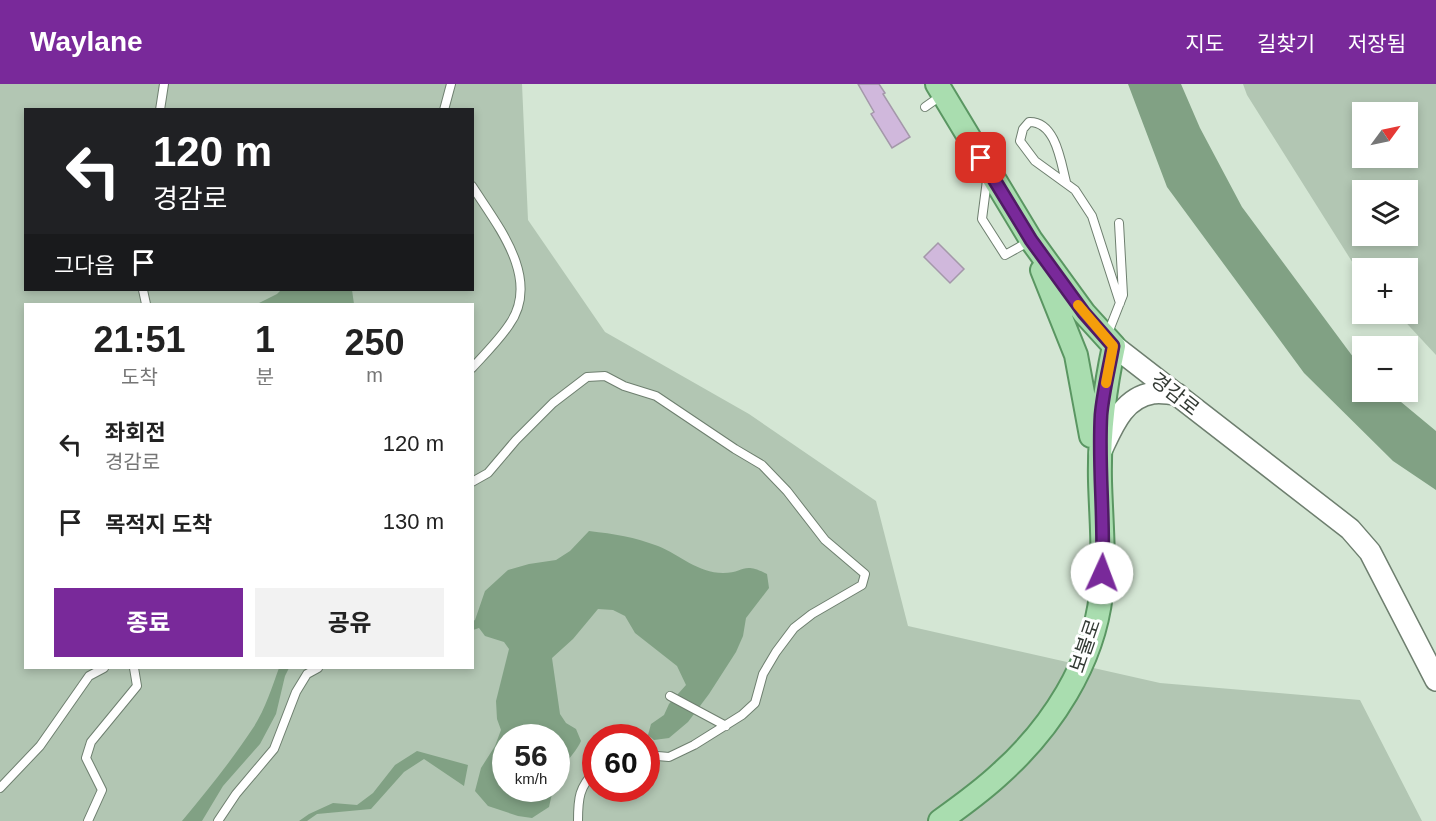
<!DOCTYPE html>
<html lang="ko">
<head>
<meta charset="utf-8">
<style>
  body { margin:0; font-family:Helvetica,"Noto Sans KR",sans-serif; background:#f2f2f2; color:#222; height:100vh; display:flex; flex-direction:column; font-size:22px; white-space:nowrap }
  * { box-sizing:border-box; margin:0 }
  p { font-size:20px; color:#767676 }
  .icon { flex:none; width:33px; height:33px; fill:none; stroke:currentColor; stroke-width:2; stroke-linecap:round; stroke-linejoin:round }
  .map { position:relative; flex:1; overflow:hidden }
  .panel { position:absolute; left:24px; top:219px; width:450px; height:366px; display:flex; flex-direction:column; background:#fff; border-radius:0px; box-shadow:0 3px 9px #0003 }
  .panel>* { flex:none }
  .guide { position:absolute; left:24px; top:24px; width:450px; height:183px; border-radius:0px; box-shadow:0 3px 9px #0003; background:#202124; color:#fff; overflow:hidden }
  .needle { width:39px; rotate:57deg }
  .tools { position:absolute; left:1352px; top:18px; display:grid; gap:12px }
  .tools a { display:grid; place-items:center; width:66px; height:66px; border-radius:0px; background:#fff; box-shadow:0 3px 9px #0003; font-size:30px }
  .speed { position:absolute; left:492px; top:640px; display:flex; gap:12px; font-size:30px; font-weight:700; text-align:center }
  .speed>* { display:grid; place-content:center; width:78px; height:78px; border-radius:50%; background:#fff; box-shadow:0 3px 9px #0003; line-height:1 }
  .speed small { font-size:15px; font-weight:400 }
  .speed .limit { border:9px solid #d22; background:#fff; color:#111 }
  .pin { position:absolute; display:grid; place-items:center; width:51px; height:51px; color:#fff; margin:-26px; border-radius:12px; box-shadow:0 3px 9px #0006 }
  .me { position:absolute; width:66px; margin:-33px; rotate:2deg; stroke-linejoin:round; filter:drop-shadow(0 0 4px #0008) }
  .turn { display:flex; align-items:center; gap:21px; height:126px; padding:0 30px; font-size:27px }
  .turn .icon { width:78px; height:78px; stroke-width:2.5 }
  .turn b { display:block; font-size:42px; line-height:51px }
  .then { display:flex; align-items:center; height:57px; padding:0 30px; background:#0003; gap:12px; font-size:22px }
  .eta { display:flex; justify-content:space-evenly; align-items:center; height:102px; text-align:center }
  .eta b { font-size:36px; font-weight:700; line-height:42px }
  .button { display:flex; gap:12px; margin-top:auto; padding:12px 30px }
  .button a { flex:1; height:69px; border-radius:0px; background:#79299a; color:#fff; font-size:24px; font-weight:700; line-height:69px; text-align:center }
  .button a+a { background:#f2f2f2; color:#222 }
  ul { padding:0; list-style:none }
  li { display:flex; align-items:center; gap:18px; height:78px; padding:0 30px }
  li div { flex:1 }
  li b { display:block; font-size:22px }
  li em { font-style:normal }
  header { display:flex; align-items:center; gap:36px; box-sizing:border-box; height:84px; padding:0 30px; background:#79299a; color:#fff }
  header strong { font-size:28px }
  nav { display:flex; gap:33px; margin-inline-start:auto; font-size:21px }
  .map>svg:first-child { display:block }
</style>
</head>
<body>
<header>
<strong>Waylane</strong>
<nav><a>지도</a><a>길찾기</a><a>저장됨</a></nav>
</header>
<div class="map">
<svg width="1436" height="737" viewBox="0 0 1436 737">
  <rect width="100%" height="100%" fill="#d4e6d4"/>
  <path fill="#b2c6b3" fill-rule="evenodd" d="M0,0H522L528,136L605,248L749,330L876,417L908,542L1160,599L1360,616L1422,737H0ZM26,26H472V206H26ZM26,220H472V584H26ZM506,654H556V705H506ZM596,654H646V705H596Z
    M1243,0H1436V271L1398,230H1407V184H1362V190L1356,184L1247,11ZM1362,28H1407V74H1362ZM1362,106H1407V152H1362Z"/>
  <path fill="#81a184" d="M1128,0H1181L1200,44L1242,123L1362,285V308H1389L1436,347V406L1393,377L1304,289L1167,103Z
    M281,206H352L354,220H257L277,210Z
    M589,447C615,450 634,453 658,462C680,471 698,489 723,489C745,489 742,477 767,490L769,504L746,534L743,552L736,568L709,610L688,638L669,654L654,656L648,651L651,640L664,631L669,620L686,601L677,582L635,549L625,532L613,526L598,525L573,555L552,574L560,630L566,639L576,645L581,657C574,672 562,680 557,694L556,654H506V705H553L549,723L532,734L518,732L488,722L475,707L481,684L495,662L501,646L497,635L496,617L509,565L504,558L485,552L479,544L473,546V537L475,536L485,507L508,486L529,480L556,476L570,467Z
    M279,584H289L285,592L276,630L260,660L223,702L202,737H182C207,707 232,676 253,644C265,626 272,603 279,584Z
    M417,667L468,681L464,702L424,675L404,688L371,725L317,730L307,737H299L309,730L333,719L357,721L373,709L395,681Z"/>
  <path fill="#d0b8dc" stroke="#a498aa" stroke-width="1.5" d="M858,0H879L885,9L883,10L910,53L892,64L871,30L874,28Z
    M938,159L964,185L950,199L924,173Z"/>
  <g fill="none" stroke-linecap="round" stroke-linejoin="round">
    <g stroke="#6e7f6f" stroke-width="10">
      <path id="lane" d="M925,23L942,11
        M160,26L164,0
        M444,26L451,0
        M987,96L982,135L1005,171L1030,157
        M1066,98C1061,79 1056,37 1029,38L1023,45L1020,57L1035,77L1075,106L1092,132L1120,219
        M472,102C497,141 542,195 509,241C499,256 485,270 472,284
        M143,206L146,220
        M1108,249L1123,211L1119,139
        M472,398L488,389L516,356L553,319L587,293L605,292L624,302L656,312L735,365L762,381L787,407L825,456L865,490L862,501L812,530L794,544L776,568L763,590L755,619L742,631L694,661L669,673L646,671
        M670,612L726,642
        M0,704L40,662L89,592L104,584
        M88,737L102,706L86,674L91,658L137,602L134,584
        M218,737L236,710L274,665L296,608L307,590L318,584
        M578,737C578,714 579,703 596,686"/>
    </g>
    <g stroke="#6e7f6f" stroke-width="24">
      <path id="secondary" d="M1114,262L1350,445L1370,468L1436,596
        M1100,369C1112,344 1122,314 1153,309C1161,307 1169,310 1177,310"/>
    </g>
    <g stroke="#5a9662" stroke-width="26">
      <path id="primary" d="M937,0L1031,156L1084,229L1114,262C1104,308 1099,351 1100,397C1101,435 1105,473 1101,511C1093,580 1051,644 1001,689C982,707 961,722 940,737
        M1042,186L1076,271L1091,352"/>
    </g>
    <use href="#lane" stroke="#fff" stroke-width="8"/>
    <use href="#secondary" stroke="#fff" stroke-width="21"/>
    <use href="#primary" stroke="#a9ddaf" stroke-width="22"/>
  </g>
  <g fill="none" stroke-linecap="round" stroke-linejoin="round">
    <g stroke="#4f1b64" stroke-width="15">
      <path id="route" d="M981,74L1031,156L1084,229L1113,262C1109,285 1103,308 1101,331C1098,384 1105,437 1102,489"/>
    </g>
    <use href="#route" stroke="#79299a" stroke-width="10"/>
    <path stroke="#f59e0b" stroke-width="10" d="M1078,221L1113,262L1106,299"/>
  </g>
  <g text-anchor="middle" stroke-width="6" stroke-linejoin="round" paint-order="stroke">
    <g font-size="20" fill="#333a34" stroke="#fff">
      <text transform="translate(1175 310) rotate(38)" y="7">경감로</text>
      <text transform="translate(1085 562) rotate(-71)" y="7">보불로</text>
    </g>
  </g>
</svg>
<div class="tools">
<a><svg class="needle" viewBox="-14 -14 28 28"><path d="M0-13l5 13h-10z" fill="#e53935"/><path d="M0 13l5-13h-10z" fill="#767676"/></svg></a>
<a><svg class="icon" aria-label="layers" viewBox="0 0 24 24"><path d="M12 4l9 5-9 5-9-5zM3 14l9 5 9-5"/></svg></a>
<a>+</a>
<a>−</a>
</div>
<div class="speed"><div>56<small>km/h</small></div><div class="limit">60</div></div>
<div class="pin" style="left:981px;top:74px;background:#d93025"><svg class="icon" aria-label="arrive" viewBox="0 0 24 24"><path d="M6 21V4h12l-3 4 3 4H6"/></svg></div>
<svg class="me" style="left:1102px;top:489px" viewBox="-20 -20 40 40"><circle r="19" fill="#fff"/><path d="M0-13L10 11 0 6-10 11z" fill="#79299a"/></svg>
<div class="guide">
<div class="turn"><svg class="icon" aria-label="left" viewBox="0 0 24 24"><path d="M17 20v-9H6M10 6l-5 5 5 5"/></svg><div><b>120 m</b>경감로</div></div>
<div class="then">그다음<svg class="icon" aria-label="arrive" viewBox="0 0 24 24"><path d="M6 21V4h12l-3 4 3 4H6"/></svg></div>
</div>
<section class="panel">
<div class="eta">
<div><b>21:51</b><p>도착</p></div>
<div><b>1</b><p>분</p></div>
<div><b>250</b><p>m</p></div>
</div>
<ul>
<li><svg class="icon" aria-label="left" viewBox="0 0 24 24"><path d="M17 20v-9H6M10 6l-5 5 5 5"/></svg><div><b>좌회전</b><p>경감로</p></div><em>120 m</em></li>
<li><svg class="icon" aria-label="arrive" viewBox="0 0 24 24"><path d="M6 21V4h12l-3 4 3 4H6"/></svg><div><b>목적지 도착</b></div><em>130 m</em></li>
</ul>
<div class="button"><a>종료</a><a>공유</a></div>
</section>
</div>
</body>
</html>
